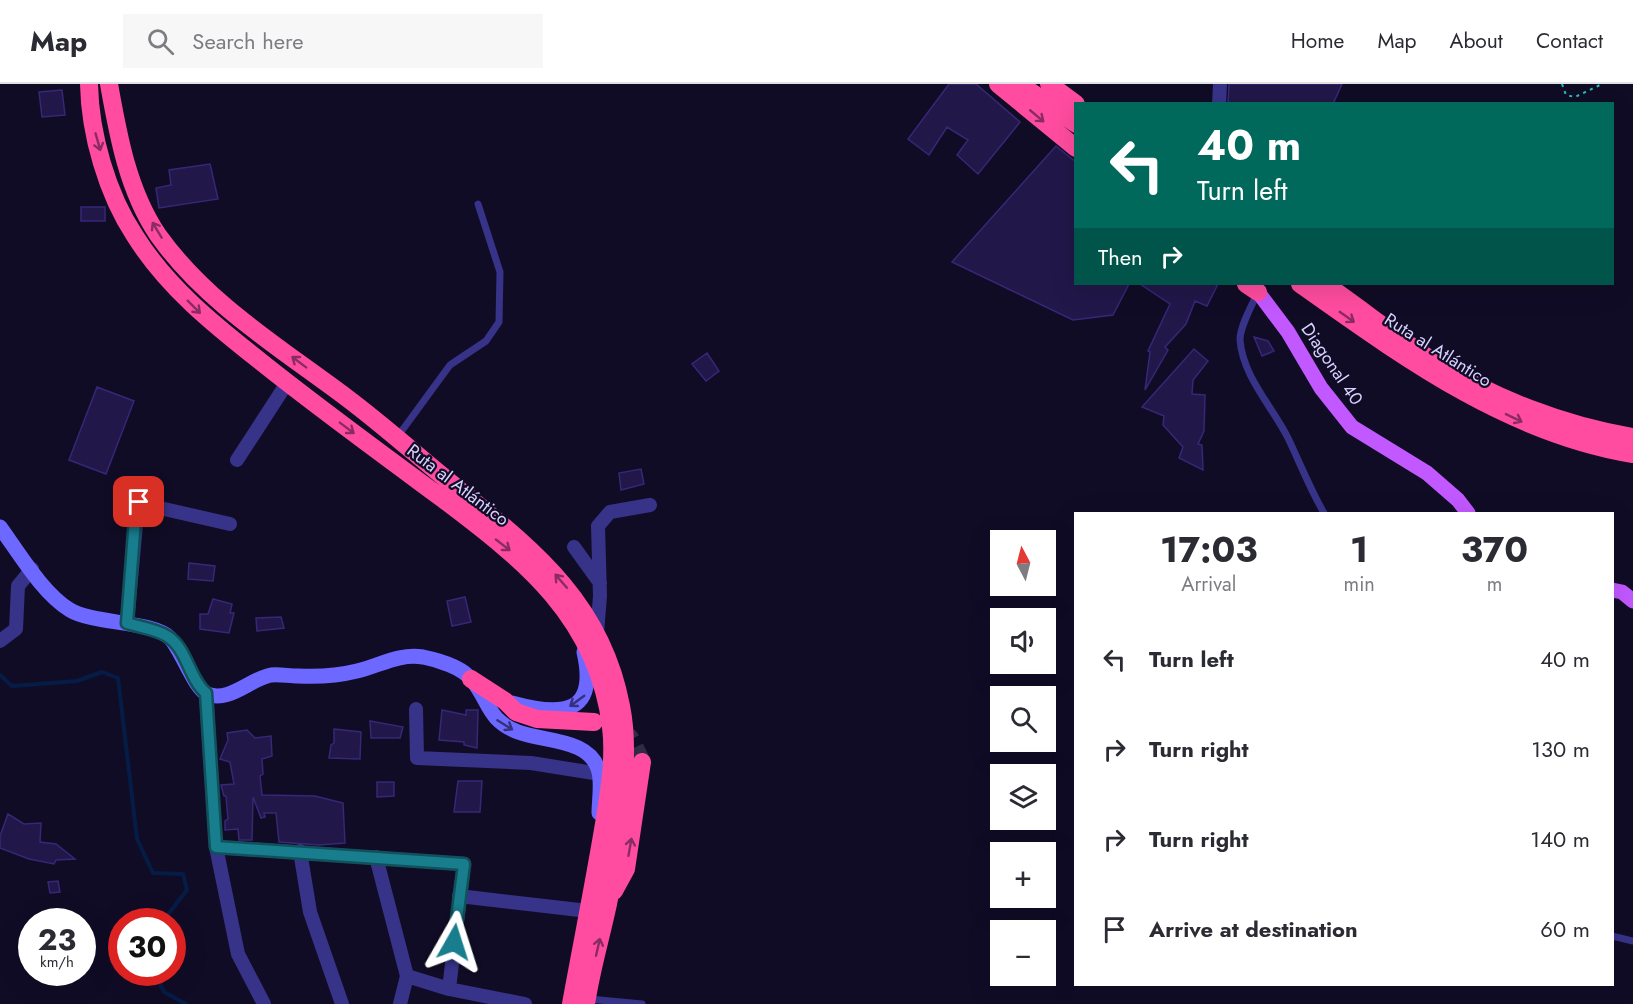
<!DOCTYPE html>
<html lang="en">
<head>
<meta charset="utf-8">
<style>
  body { margin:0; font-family:Jost,sans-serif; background:#f7f7f7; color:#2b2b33; height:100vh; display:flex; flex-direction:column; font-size:22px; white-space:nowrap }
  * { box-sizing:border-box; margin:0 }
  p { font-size:20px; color:#7c7c81 }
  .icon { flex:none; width:33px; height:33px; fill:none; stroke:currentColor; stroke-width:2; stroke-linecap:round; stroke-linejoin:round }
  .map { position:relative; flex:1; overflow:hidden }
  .side { position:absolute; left:1074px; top:428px; width:540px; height:474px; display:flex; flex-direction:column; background:#fff; border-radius:0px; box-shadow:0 6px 24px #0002 }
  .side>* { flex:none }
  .hud { position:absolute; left:1074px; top:18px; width:540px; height:183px; border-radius:0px; box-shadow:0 6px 24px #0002; background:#00695c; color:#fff; overflow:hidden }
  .needle { width:39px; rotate:353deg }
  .controls { position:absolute; left:990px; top:446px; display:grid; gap:12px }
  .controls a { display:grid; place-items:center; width:66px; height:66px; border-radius:0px; background:#fff; box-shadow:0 6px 24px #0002; font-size:30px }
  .speed { position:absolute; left:18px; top:824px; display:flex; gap:12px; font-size:30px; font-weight:700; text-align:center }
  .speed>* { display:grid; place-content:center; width:78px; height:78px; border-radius:50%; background:#fff; box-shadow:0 6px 24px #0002; line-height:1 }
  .speed small { font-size:15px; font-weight:400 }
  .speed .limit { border:9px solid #d22; background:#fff; color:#111 }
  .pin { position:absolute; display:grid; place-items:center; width:51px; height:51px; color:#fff; margin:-26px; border-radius:12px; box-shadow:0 3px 9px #0006 }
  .me { position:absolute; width:66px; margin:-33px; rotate:6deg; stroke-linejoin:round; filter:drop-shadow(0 0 4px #0008) }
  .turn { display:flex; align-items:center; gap:21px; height:126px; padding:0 24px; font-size:27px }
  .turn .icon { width:78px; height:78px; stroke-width:2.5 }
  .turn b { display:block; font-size:42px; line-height:51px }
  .then { display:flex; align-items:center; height:57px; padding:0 24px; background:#0003; gap:12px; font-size:22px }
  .eta { display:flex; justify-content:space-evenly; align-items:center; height:102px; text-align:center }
  .eta b { font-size:36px; font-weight:700; line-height:42px }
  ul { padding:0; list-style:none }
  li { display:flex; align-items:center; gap:18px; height:90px; padding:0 24px }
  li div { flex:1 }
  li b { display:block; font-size:22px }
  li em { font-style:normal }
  header { display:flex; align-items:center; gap:36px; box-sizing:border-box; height:84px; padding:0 30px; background:#fff; border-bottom:2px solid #e1e1e2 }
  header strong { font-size:28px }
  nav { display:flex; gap:33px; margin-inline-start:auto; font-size:21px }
  .search { width:420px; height:54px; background:#f7f7f7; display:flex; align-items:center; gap:15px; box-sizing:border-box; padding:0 21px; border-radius:0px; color:#7c7c81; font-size:22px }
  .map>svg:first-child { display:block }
</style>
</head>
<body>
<header>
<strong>Map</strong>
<div class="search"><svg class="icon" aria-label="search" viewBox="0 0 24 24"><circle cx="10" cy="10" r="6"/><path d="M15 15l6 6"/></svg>Search here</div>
<nav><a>Home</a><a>Map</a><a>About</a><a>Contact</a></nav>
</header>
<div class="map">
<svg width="1633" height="920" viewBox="0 0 1633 920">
  <rect width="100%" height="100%" fill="#110c26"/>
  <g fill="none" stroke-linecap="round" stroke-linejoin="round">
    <path stroke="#051c46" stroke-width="4" d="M0,591L12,602L77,597L102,588L118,594L137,755L153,789L183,790L187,806L163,837
      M154,888L164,908L186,920"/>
  </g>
  <path fill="#211749" stroke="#372777" stroke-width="1.5" d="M949,0H976L1020,38L978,90L957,71L968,56L947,43L929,71L908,55Z
    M1229,0H1342L1333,20H1228Z
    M62,6L65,31L42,33L39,8Z
    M1056,62L1076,78V200H1129L1113,231L1073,236L952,178Z
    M210,80L218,115L159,124L156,104L171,101L169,86Z
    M81,123H105V137H81Z
    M1140,200H1218L1207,222L1195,217L1186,240L1165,263L1168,266L1145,306L1150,268L1148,267L1170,220Z
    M1254,253L1268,257L1274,267L1262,272Z
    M1194,265L1208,277L1193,296L1192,310L1205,311L1204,347L1198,360L1202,361L1203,386L1179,374L1183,363L1163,341L1164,332L1142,323Z
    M707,269L719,287L706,297L692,280Z
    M97,303L134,317L106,390L69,376Z
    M641,385L644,400L621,406L619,389Z
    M189,479L215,482L213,497L188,495Z
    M465,513L471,538L452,542L447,517Z
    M213,515L232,520L230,529H234L229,549L200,545V530H208Z
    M281,533L284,544L257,547L256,534Z
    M442,626L466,631V626H478L477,664L464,661V658L439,656Z
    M370,637L403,643L400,654H371Z
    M334,645L361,648L360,675L329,674L331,661L334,659Z
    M247,646L255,654L271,652L272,672L262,675L263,690L260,692L262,711L315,712L343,719L345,759L319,761L279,758L276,729H264L265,733L261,734L253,713L252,756H239L238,745L225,746V737L228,735L226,712H224L221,701L234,700L230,678L220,675L228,656L227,649Z
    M458,697H482L480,728H454Z
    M377,698H394V712L377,713Z
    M8,730L24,740L41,739L40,758L56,760L75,775L56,776L54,780L29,775L0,764V752Z
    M58,797L60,808L50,809L48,798Z"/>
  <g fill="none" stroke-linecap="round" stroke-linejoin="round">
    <path stroke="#2f2a47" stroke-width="18" stroke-dasharray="18 9" stroke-linecap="butt" d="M617,644L630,654L642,678"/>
    <path stroke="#23c1b9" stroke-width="2" stroke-dasharray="3 4.5" stroke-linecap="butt" d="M1562,0L1566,11L1575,13L1602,0"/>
    <path stroke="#373389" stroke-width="7" d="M1258,208C1252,221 1240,242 1240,256C1243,293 1272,322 1288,354C1300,379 1310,405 1324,429
      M398,352L450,281L486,257L499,238L500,188L478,120
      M1612,852L1633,857
      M589,915L642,920"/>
    <path stroke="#373389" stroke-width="14" d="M1219,20L1220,0
      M237,376L287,299
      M574,463L600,499
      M127,539L138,419L230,440
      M597,549L600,512L598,442L610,428L650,421
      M0,557L16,545L18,502L32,485
      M206,609L216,763L238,870L264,920
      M416,625L417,674L531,679L600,690
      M216,763L464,780L449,905
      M300,767L310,828L342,920
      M376,773L407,892L400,920
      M459,812L588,827
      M407,892L449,905L525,920"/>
    <path stroke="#6d68ff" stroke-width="15" d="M0,443C19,469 43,510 70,526C93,540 153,537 170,554C182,567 194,604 207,610C229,619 250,595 271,591C279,590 289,592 298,592C318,593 337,592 357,587C379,582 399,569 423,573C438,576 462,583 472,596C490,618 487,636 518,648C544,658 591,654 599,688C602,701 599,717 599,729
      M512,619C563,633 598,630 584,568"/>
    <path stroke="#c258ff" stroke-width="15" d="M1258,208L1288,248L1321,304L1352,343L1427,389L1458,416L1468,429
      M1612,506L1622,508L1633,517"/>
    <path stroke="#ff4ca0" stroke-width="18" d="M89,0C90,50 107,110 135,152C167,203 213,240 260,277C320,325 382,370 443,415C524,476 598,534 611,643C615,674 609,708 604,740C594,800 582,860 571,920
      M109,0C118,51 128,107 158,151C206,219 282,265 347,314C387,344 423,377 462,408C537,469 602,521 621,622C630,666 622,713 616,758C614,778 612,800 608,820C601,853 591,886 586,920
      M998,0L1076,64
      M1020,0L1076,40
      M1049,0L1076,20
      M1246,200L1258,208
      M1300,200C1402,272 1506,349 1633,370
      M1325,200C1361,225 1396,253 1433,277C1493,314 1564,342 1633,353
      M471,595L505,617L516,628L537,635L594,638
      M614,807L626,785L642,678"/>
  </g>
  <defs><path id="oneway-shaft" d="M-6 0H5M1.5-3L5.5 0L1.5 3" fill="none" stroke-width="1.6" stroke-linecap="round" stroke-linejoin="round" transform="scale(1.5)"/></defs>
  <g stroke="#882c63">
    <use href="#oneway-shaft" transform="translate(1037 32) rotate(40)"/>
    <use href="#oneway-shaft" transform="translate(98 58) rotate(74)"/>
    <use href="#oneway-shaft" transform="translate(157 146) rotate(-121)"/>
    <use href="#oneway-shaft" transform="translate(194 223) rotate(45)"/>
    <use href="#oneway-shaft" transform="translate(1347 233) rotate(35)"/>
    <use href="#oneway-shaft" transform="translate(299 278) rotate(-143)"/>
    <use href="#oneway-shaft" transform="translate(1514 334) rotate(26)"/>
    <use href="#oneway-shaft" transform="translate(347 344) rotate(37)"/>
    <use href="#oneway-shaft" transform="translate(503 461) rotate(38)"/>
    <use href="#oneway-shaft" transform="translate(561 497) rotate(-131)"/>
    <use href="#oneway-shaft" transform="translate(630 763) rotate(-80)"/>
    <use href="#oneway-shaft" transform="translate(598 863) rotate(-77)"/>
  </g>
  <g stroke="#36317d">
    <use href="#oneway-shaft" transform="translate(577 617) rotate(144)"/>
    <use href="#oneway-shaft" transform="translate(505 641) rotate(32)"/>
  </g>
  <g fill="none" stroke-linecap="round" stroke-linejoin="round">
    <g stroke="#10515c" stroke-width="15">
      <path id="route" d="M139,418L136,422L127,539C139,543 156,545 167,552C187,564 189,595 206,609L216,763L464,780L454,858"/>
    </g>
    <use href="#route" stroke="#187d8d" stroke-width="10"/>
  </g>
  <g text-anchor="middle" stroke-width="4.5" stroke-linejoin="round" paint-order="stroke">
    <g font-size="18" fill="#d7d1ff" stroke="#110c26">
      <text transform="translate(1438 266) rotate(32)" y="6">Ruta al Atlántico</text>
      <text transform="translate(1332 280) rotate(56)" y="6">Diagonal 40</text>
      <text transform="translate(458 401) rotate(37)" y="6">Ruta al Atlántico</text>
    </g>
  </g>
</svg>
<div class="controls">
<a><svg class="needle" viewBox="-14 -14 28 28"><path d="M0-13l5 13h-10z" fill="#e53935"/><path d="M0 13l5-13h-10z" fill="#7c7c81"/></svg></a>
<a><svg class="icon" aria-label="sound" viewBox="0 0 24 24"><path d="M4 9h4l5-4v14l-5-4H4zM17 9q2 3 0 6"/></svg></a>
<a><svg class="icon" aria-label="search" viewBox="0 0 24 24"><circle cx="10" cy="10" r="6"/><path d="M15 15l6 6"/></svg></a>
<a><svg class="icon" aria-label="layers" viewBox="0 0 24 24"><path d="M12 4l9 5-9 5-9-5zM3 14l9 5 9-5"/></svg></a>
<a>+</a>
<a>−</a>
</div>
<div class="speed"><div>23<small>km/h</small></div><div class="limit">30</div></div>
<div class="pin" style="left:139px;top:418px;background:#d93025"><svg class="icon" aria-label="arrive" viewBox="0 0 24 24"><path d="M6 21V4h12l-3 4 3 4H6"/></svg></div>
<svg class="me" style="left:454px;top:858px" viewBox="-20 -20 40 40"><path d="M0-17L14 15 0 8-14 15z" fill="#187d8d" stroke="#fff" stroke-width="4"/></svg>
<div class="hud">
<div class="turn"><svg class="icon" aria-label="left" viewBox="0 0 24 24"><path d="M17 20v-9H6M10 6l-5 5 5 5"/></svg><div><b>40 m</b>Turn left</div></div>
<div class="then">Then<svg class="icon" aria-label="right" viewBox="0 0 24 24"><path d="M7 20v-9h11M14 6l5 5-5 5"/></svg></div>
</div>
<section class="side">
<div class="eta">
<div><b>17:03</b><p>Arrival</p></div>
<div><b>1</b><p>min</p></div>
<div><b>370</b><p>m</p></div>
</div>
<ul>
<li><svg class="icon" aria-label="left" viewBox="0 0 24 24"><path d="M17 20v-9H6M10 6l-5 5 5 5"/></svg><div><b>Turn left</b></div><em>40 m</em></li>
<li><svg class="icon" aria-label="right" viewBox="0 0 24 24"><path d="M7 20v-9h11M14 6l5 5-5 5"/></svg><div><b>Turn right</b></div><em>130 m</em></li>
<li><svg class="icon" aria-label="right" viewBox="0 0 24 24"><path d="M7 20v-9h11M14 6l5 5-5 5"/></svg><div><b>Turn right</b></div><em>140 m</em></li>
<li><svg class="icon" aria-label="arrive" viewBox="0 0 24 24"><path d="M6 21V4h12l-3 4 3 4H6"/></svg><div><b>Arrive at destination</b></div><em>60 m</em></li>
</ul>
</section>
</div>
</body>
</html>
